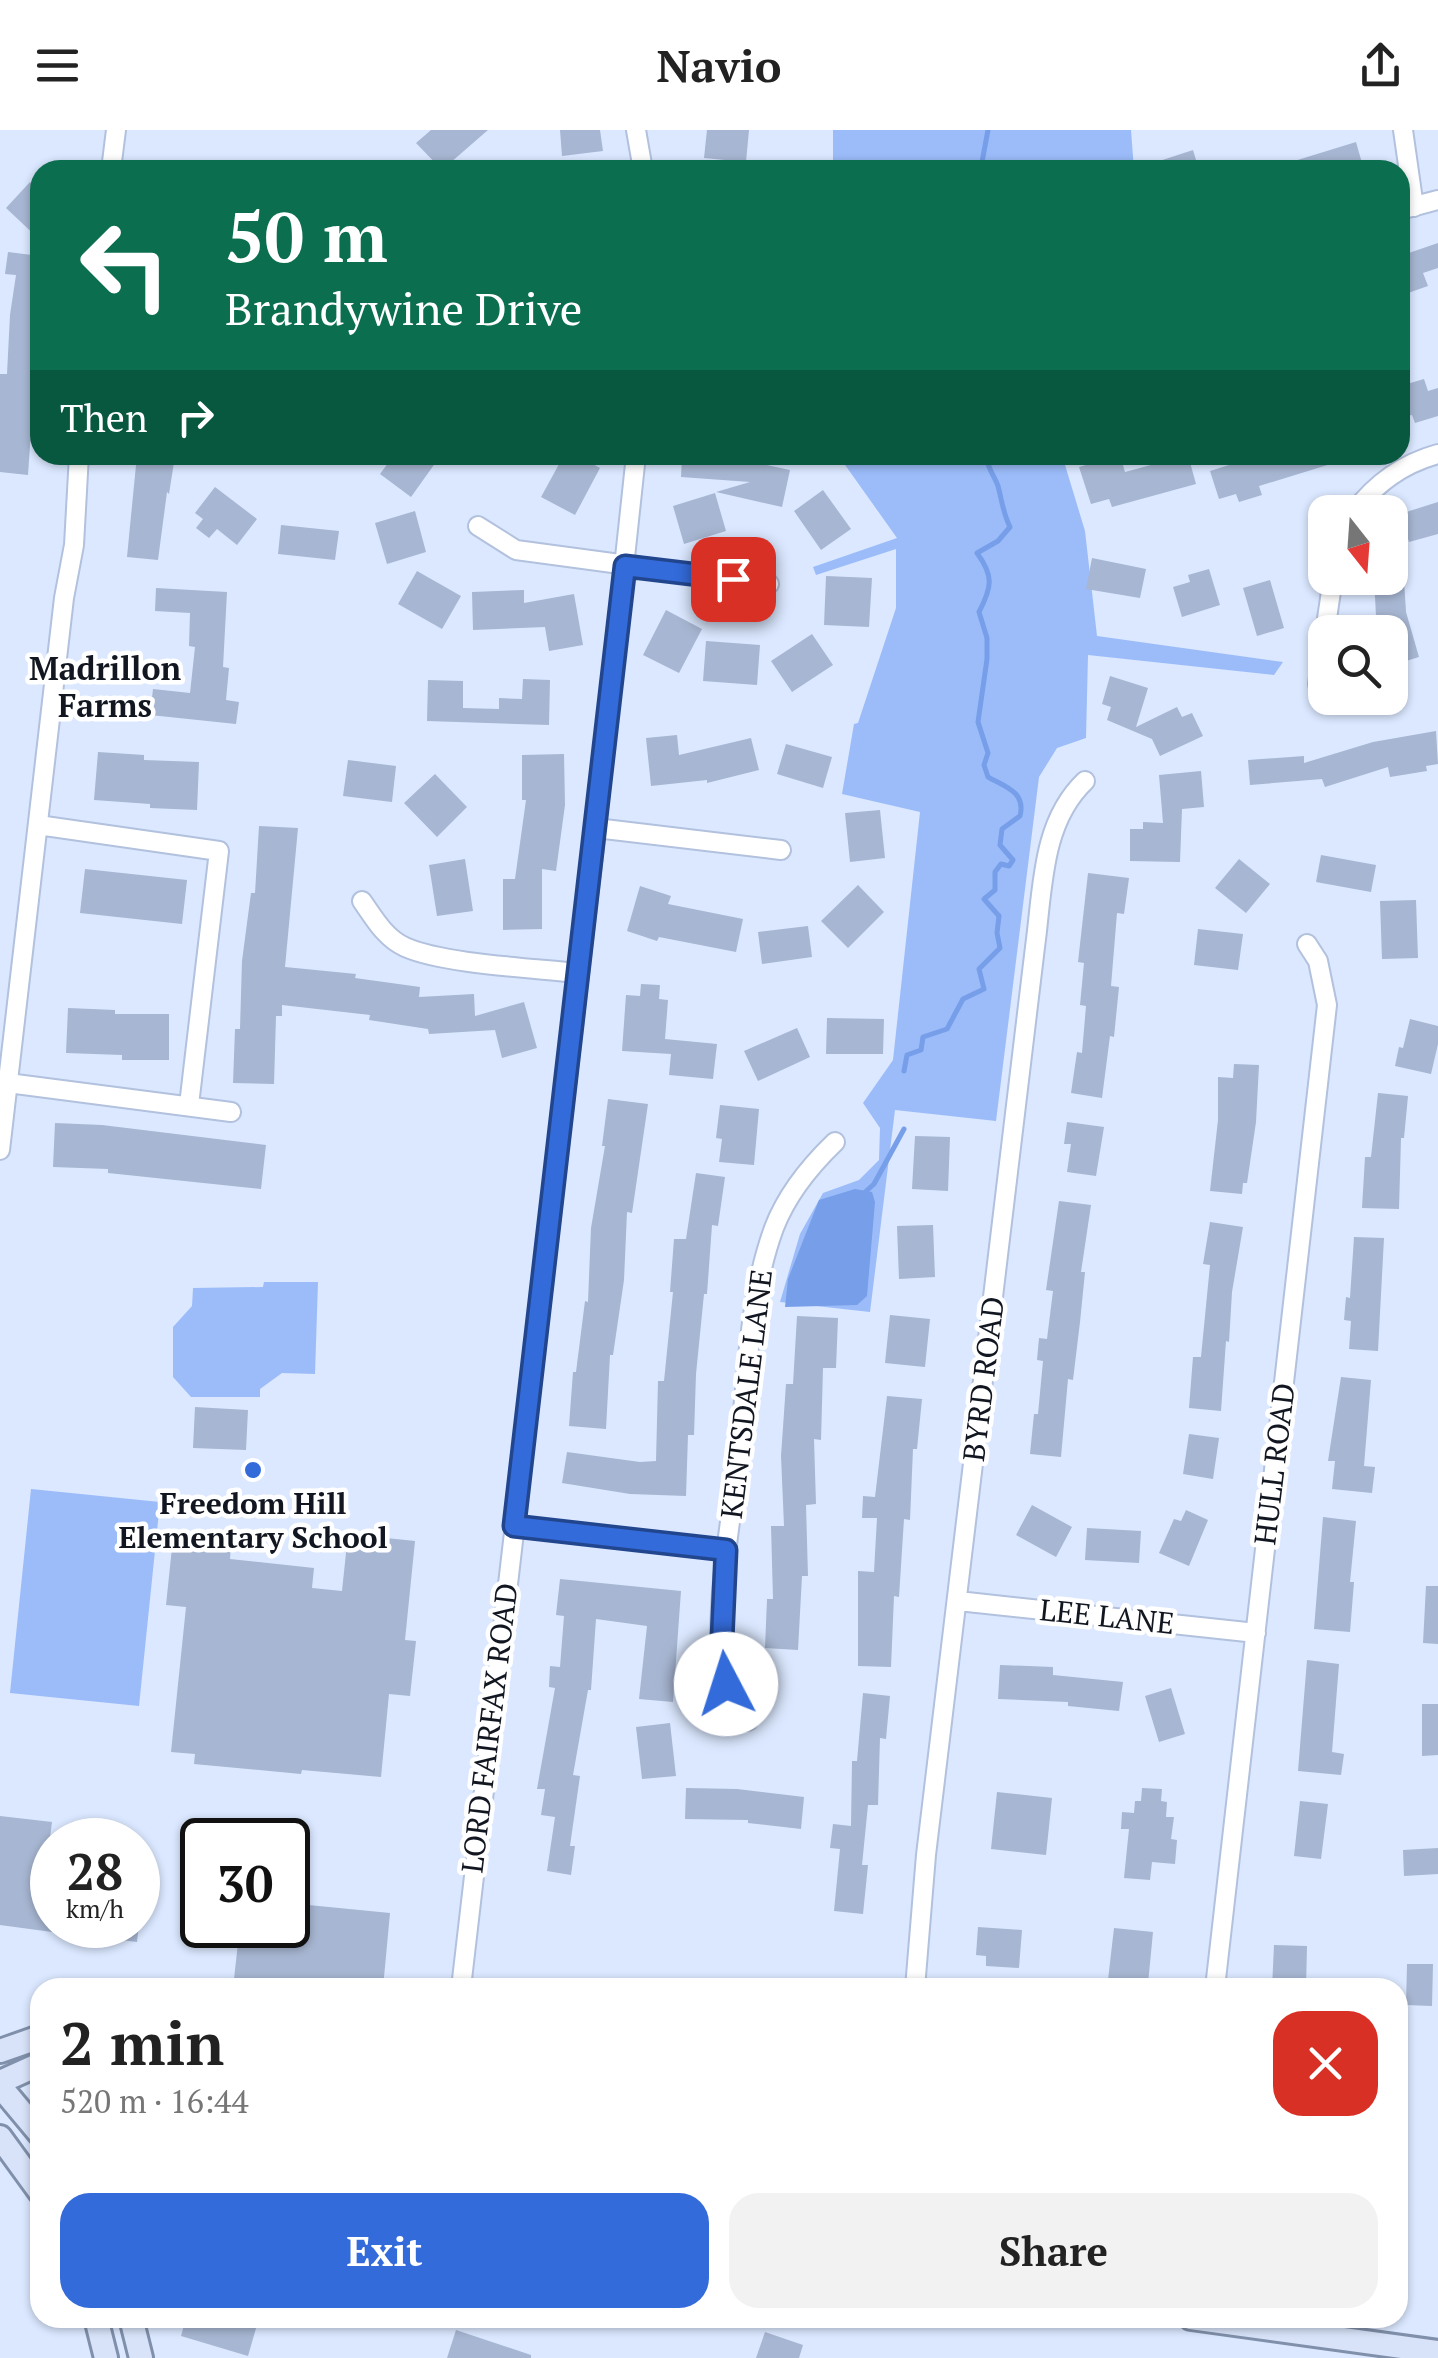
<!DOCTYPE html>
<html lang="en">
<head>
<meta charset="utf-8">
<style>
  body { margin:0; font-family:"PT Serif",serif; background:#f2f2f2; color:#222; height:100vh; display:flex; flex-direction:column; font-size:38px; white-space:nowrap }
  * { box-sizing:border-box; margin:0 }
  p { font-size:32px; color:#767676 }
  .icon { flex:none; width:55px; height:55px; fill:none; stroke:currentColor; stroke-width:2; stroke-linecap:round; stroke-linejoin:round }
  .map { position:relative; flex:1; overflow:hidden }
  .sheet { position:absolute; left:30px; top:1848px; width:1378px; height:350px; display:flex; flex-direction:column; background:#fff; border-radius:30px; box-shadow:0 2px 8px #0004 }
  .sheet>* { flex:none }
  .hud { position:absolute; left:30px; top:30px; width:1380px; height:305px; border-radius:30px; box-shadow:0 2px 8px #0004; background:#0b6e4f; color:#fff; overflow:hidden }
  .needle { width:65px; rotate:163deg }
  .fabs { position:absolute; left:1308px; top:365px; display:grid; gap:20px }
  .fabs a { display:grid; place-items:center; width:100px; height:100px; border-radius:20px; background:#fff; box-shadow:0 2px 8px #0004; font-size:50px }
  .speed { position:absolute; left:30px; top:1688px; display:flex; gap:20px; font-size:50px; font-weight:700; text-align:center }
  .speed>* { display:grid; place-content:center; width:130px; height:130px; border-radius:50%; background:#fff; box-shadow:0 2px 8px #0004; line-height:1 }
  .speed small { font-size:25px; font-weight:400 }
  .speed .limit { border:5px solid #111; border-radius:15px; background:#fff; color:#111 }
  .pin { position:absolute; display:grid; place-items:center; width:85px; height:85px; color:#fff; margin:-42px; border-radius:20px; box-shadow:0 5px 15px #0006 }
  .me { position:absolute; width:110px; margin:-55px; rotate:355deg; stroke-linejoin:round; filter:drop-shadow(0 0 8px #0008) }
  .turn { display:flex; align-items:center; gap:35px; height:210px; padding:0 30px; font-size:45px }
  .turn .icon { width:130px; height:130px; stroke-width:2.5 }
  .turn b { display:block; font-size:70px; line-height:85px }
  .then { display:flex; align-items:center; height:95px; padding:0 30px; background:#0003; gap:20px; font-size:38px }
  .round { display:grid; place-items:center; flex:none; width:105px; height:105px; border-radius:30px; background:#f2f2f2 }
  .head { display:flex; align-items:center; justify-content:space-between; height:170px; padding:0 30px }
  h1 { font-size:60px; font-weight:600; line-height:75px }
  .action { display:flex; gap:20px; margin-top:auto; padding:20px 30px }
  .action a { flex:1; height:115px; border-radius:30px; background:#346bda; color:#fff; font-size:40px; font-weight:600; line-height:115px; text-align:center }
  .action a+a { background:#f2f2f2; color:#222 }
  header { display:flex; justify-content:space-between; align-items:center; height:130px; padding:0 30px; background:#fff; font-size:45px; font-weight:600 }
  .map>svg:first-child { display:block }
</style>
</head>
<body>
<header><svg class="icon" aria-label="menu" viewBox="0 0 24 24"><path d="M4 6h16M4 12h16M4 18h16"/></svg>Navio<svg class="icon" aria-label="share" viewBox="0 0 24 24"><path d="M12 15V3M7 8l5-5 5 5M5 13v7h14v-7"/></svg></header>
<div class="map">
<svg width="1438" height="2228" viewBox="0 0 1438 2228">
  <rect width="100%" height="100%" fill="#dbe8ff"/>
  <path fill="#9bbcf9" d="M833,0H1131L1134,40H833Z
    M838,325H1062L1085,401L1097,506L1283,532L1274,545L1088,525L1086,608L1057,618L1039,647L996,991L895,980L870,1182L780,1172L800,1104L823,1063L859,1050L879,1030L880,998L863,973L893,930L920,682L842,664L854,594L858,593L896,478V419L816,445L813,437L897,408Z
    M264,1152H318L315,1244L282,1243L260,1259V1267H191L173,1247V1197L192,1176L193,1158L263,1157Z
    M31,1359L160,1372L139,1576L10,1563Z"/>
  <path fill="#779ee8" d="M855,1059L872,1062L875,1072L867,1166L857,1175L785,1177L788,1149L819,1070Z"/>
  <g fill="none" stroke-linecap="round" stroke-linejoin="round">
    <path stroke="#779ee8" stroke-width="5" d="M987,40L982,32L988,0
      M904,941L907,925L921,920L923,907L947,899L963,869L984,859L979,839L1000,818L997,803L999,786L984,769L995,760V742L1001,734L1009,736L1013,730L1000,715L1002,699L1020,686C1026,662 1006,657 988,647L984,635L988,623L978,592L987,529V508L979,482C992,457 994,446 977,423L998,411L1010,397C1003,383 1002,371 998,356C994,344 989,343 986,325
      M863,1064L874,1054L904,999"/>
  </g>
  <path fill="#a7b6d2" d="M431,0H488L442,40L416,13Z
    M560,0H600L603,21L562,26Z
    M707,0H749L746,32L704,28Z
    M1356,12L1364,40H1278V36Z
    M1193,20L1199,40H1142L1141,37Z
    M30,52L40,62V110L6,78Z
    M1438,113V138L1423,143L1428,156L1408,163L1405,155L1400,156V126Z
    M8,122L40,126V228H36L28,345L0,342V244H7L10,185L16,145L5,144Z
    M1424,249L1428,261L1438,258V286L1415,293L1412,285L1400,288V256Z
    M137,325L175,326L169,364L167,362L158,430L127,427Z
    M394,325H441L411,367L380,344Z
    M564,325H576L600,338L575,385L541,367Z
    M682,325H719L790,340L782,377L716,362L750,352L681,347Z
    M1120,325L1125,342L1188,325L1196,354L1112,377L1109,369L1091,374L1079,337Z
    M1261,325H1346L1347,329L1259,356L1262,365L1239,372L1236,364L1219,369L1210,341Z
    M215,357L257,389L237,415L217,399L209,408L196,398L203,389L195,383Z
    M823,360L851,399L821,420L794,381Z
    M715,363L726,401L684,414L673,376Z
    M1438,372V404L1409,412L1400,384Z
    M415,381L426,422L387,434L375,393Z
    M281,395L339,401L335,430L278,424Z
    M1390,418H1402L1406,482L1419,527L1390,536V502H1381L1376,486L1374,448H1390Z
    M1092,428L1146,439L1140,468L1086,459Z
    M1209,439L1220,475L1182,487L1173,457L1190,452L1188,445Z
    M417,441L461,466L442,499L398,474Z
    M826,446L872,448L869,497L824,495Z
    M1270,450L1284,498L1257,506L1243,458Z
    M156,458L227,462L223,537L229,538L226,570L239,572L236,594L150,585L153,559L190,563L195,517L189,516L190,483L155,481Z
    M524,460V473L574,464L583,515L549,521L545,497L473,500L472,462Z
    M666,480L702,499L679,543L643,525Z
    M812,504L833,535L792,562L771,531Z
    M706,511L760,515L757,555L703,551Z
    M1110,546L1148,558L1136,597L1177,577L1182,587L1192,583L1203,606L1160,626L1152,609L1107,590L1111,577L1102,574Z
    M523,549L550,550L549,595L427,591L428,550L463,551V578L499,579V568L522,569Z
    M1436,601L1438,634L1426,636L1427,641L1390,647L1388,637L1325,657L1322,649L1250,655L1248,630L1304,626V633L1373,612Z
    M677,605L679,625L751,608L759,640L707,653V650L651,656L646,608Z
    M786,614L832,627L823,658L777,644Z
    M98,622L144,625V630L199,632L197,680L150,678V674L94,670Z
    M564,624L565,675L556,741L542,739V799L503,800V749H515L526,670H522V625Z
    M348,630L396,636L392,672L343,666Z
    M1201,641L1204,677L1182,679L1180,732L1130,731V699H1143V692L1163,693L1159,645Z
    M435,644L467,677L437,707L404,673Z
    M880,680L885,728L850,732L845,683Z
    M259,696L298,698L285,837L356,844L355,848L420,857L419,867L474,864L475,886L524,872L537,918L502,928L495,900L429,904L428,899L369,890L370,885L282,875V886H276L274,954L233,953L235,899H240L242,831L251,763H255Z
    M1321,725L1376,735L1371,762L1316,752Z
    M465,729L473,781L437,786L429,735Z
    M1239,729L1270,754L1246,783L1215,758Z
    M85,739L187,750L182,794L80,783Z
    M1088,743L1129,748L1124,784L1117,783L1111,856L1119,857L1114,907L1110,906L1102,968L1071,963L1077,922L1082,923L1086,876L1080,875L1084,833L1078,832Z
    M858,755L884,782L848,818L821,791Z
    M640,756L671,766L668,774L743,789L736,822L659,807L657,811L627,801Z
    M1416,770L1418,828L1382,829L1380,771Z
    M808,796L812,827L762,834L758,802Z
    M1198,799L1243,804L1238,840L1194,835Z
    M641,854L660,855L659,869L668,870L665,909L717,914L713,949L669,945L671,924L622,921L626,865L640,866Z
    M68,878L115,880V884H169V930H122V925L66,923Z
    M827,888L884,889L883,924H826Z
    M1410,889L1438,896V914L1431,944L1395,936L1399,917L1403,918Z
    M797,898L810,927L758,951L744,921Z
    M1234,934L1259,935L1256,992L1247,1053H1243L1242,1064L1210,1061L1218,990V947L1233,948Z
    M1378,963L1408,966L1404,1008H1401L1399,1079L1362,1078L1365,1027H1371Z
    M608,969L648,974L632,1083L627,1082L624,1150L613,1225H610L606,1299L569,1296L573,1242H576L585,1171L588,1172L591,1098L605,1016H602Z
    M720,975L759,979L754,1035L719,1032L722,1009L716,1008Z
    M1067,992L1104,997L1096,1046L1067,1042L1071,1014H1064Z
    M55,993L102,995L266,1015L261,1059L108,1043V1039L53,1037Z
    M915,1006L950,1007L948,1061L912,1059Z
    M696,1043L725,1047L718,1096L712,1095L707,1164H704L696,1244L694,1305H688L686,1366L630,1364L562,1353L567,1322L640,1332L656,1331L658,1251H664L673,1162H670L674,1109H686Z
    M1059,1071L1091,1075L1081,1142H1085L1080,1192L1073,1250L1068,1249L1061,1327L1030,1324L1034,1284H1038L1043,1231L1037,1230L1039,1208L1047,1209L1053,1161L1046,1160Z
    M1210,1092L1243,1097L1232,1162L1229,1212L1226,1211L1221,1281L1189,1278L1193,1227H1201L1210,1135L1203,1134Z
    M933,1095L935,1147L899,1149L897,1096Z
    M1354,1107L1384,1108L1378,1221L1349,1219L1351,1191L1344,1190L1346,1167L1350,1168Z
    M890,1185L930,1189L925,1237L885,1233Z
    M797,1186L838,1188L836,1238H823L821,1310L814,1309L816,1374L806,1375L808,1446H802L798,1520L765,1518L767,1469H773L771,1396H784L781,1326L786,1254H793Z
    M1341,1247L1371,1250L1364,1336L1375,1337L1372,1363L1332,1359L1335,1331H1328Z
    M887,1266L922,1269L917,1319H913L910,1390L904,1389L899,1467L894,1466L891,1537L858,1536V1441L874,1442L877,1388H862L863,1366L875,1367Z
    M195,1277L248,1280L246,1320L193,1318Z
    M1189,1304L1219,1308L1213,1349L1183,1344Z
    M1032,1375L1072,1397L1056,1427L1016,1405Z
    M1186,1380L1208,1390L1189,1436L1159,1423L1174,1389L1181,1391Z
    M1323,1387L1356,1391L1350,1452H1354L1350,1502L1314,1499Z
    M1087,1398L1141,1401L1139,1433L1085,1430Z
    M348,1404L415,1411L405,1510L416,1511L410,1566L389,1564L381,1647L302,1640L301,1644L194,1634L195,1624L171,1622L186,1477L166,1475L173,1408L231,1414L230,1429L314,1438L312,1458L342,1461Z
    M560,1449L681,1461L673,1572L639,1569L647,1496L596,1489L591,1560H588L573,1645L580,1646L570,1716H575L571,1745L547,1741L555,1687L541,1685L545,1659H537L555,1558L549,1557L550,1536L560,1537L564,1486L556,1485Z
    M1426,1456H1438V1514L1423,1513Z
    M1307,1530L1339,1534L1332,1622L1344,1624L1341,1645L1298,1641Z
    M1000,1535L1053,1537V1545L1123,1552L1119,1581L1068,1576V1572L998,1569Z
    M1171,1558L1185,1604L1159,1612L1145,1566Z
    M863,1563L890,1566L886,1609L880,1608L878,1675H868L862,1735H868L863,1784L834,1781L840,1719L830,1718L833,1694L851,1696L852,1631H857Z
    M1422,1574H1438V1625L1422,1626Z
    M670,1593L676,1646L642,1649L636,1597Z
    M686,1658L737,1659L804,1667L801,1699L748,1693V1690L685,1689Z
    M1142,1658L1162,1659L1161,1671L1167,1672L1166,1687H1174L1171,1709L1177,1710L1175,1734L1152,1732L1150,1750L1124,1748L1129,1699H1121L1122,1682L1134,1683L1135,1671H1141Z
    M997,1662L1052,1668L1046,1725L991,1719Z
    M1300,1671L1328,1674L1321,1729L1294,1726Z
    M0,1686L52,1692L44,1755L52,1756V1802L0,1795Z
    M1438,1718V1744L1404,1746L1403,1720Z
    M288,1773L390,1783L383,1858H318L234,1849L240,1795H288Z
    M79,1795H139L137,1812L79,1805Z
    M978,1797L1022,1800L1019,1838L986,1836V1826L976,1825Z
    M1114,1798L1153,1802L1148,1854L1108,1850Z
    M1274,1815L1307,1816L1306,1858H1272Z
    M1407,1834H1433L1432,1876L1406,1875Z
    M186,2188H259L248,2226L181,2206Z
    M456,2200L531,2225V2228H447Z
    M765,2202L803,2215L799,2228H756Z"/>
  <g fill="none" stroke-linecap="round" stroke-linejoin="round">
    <g stroke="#b2c1dd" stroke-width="22">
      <path id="minor" d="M636,0L643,40
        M1403,0L1414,77
        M111,40L116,0
        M1400,80L1438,70
        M1354,382C1376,353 1402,334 1438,324
        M478,396L516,420L769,454
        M1325,502L1333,448
        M1318,554L1325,504
        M38,695L219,721L189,975
        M596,698L781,720
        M362,771C374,788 385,808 405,817C443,834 533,838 578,843
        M8,953L231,982
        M0,1020L64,468L74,415L79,325
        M513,1396L726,1420
        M958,1471L1256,1503
        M748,1591C734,1572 722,1553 721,1529C717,1461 731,1392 739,1324C747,1250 748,1169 774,1098C787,1064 809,1037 835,1012
        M461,1858L596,698L636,325
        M915,1858L926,1725L1035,817C1043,759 1041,693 1085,651
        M1215,1858L1327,875L1318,831L1307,814"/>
    </g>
    <g stroke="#8190aa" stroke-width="28">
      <path id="major" d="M0,1921L40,1907
        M0,1952L40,1934
        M0,1956L40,2004
        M0,2007L40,2062
        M96,2188L106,2228
        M131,2188L141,2228
        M1191,2188L1438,2222"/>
    </g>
    <use href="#minor" stroke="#fff" stroke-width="18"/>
    <use href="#major" stroke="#d8e3f9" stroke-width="22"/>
  </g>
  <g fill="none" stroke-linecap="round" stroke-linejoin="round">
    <g stroke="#22468e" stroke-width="25">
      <path id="route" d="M726,1554L721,1532L726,1420L514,1396L625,436L733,449"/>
    </g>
    <use href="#route" stroke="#346bda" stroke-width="18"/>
  </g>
  <circle fill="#346bda" stroke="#fff" stroke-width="4" cx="253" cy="1340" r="10"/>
  <g text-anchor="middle" stroke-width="9" stroke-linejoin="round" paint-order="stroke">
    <g font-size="30" fill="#111620" stroke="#fff">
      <text transform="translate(984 1249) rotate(-83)" y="10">BYRD ROAD</text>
      <text transform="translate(747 1264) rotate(-83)" y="10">KENTSDALE LANE</text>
      <text transform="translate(1275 1334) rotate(-83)" y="10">HULL ROAD</text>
      <text transform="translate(1107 1487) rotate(6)" y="10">LEE LANE</text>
      <text transform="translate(490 1598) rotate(-83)" y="10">LORD FAIRFAX ROAD</text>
    </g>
    <g font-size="30" font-weight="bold" fill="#111620" stroke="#fff">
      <text x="253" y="1384">Freedom Hill<tspan x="253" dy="34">Elementary School</tspan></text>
    </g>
    <g font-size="32" font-weight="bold" fill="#111620" stroke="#fff">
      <text x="105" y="550">Madrillon<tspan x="105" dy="37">Farms</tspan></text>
    </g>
  </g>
</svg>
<div class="fabs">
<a><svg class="needle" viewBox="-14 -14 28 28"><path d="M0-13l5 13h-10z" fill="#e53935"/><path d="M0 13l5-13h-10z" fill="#767676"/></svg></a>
<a><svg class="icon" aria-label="search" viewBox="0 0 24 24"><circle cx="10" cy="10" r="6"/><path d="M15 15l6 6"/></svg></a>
</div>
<div class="speed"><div>28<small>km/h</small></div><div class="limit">30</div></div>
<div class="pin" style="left:733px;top:449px;background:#d93025"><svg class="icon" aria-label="arrive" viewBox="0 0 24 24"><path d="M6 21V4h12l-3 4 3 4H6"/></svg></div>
<svg class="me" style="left:726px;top:1554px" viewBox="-20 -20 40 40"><circle r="19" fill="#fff"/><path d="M0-13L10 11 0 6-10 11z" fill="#346bda"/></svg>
<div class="hud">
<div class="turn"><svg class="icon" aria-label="left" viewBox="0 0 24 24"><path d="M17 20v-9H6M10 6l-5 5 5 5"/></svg><div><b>50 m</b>Brandywine Drive</div></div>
<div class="then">Then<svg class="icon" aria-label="right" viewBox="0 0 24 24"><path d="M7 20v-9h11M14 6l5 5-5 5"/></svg></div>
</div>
<section class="sheet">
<div class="head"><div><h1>2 min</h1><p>520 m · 16:44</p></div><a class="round" style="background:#d93025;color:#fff"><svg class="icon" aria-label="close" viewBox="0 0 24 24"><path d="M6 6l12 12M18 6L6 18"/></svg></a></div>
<div class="action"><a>Exit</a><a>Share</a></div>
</section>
</div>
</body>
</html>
